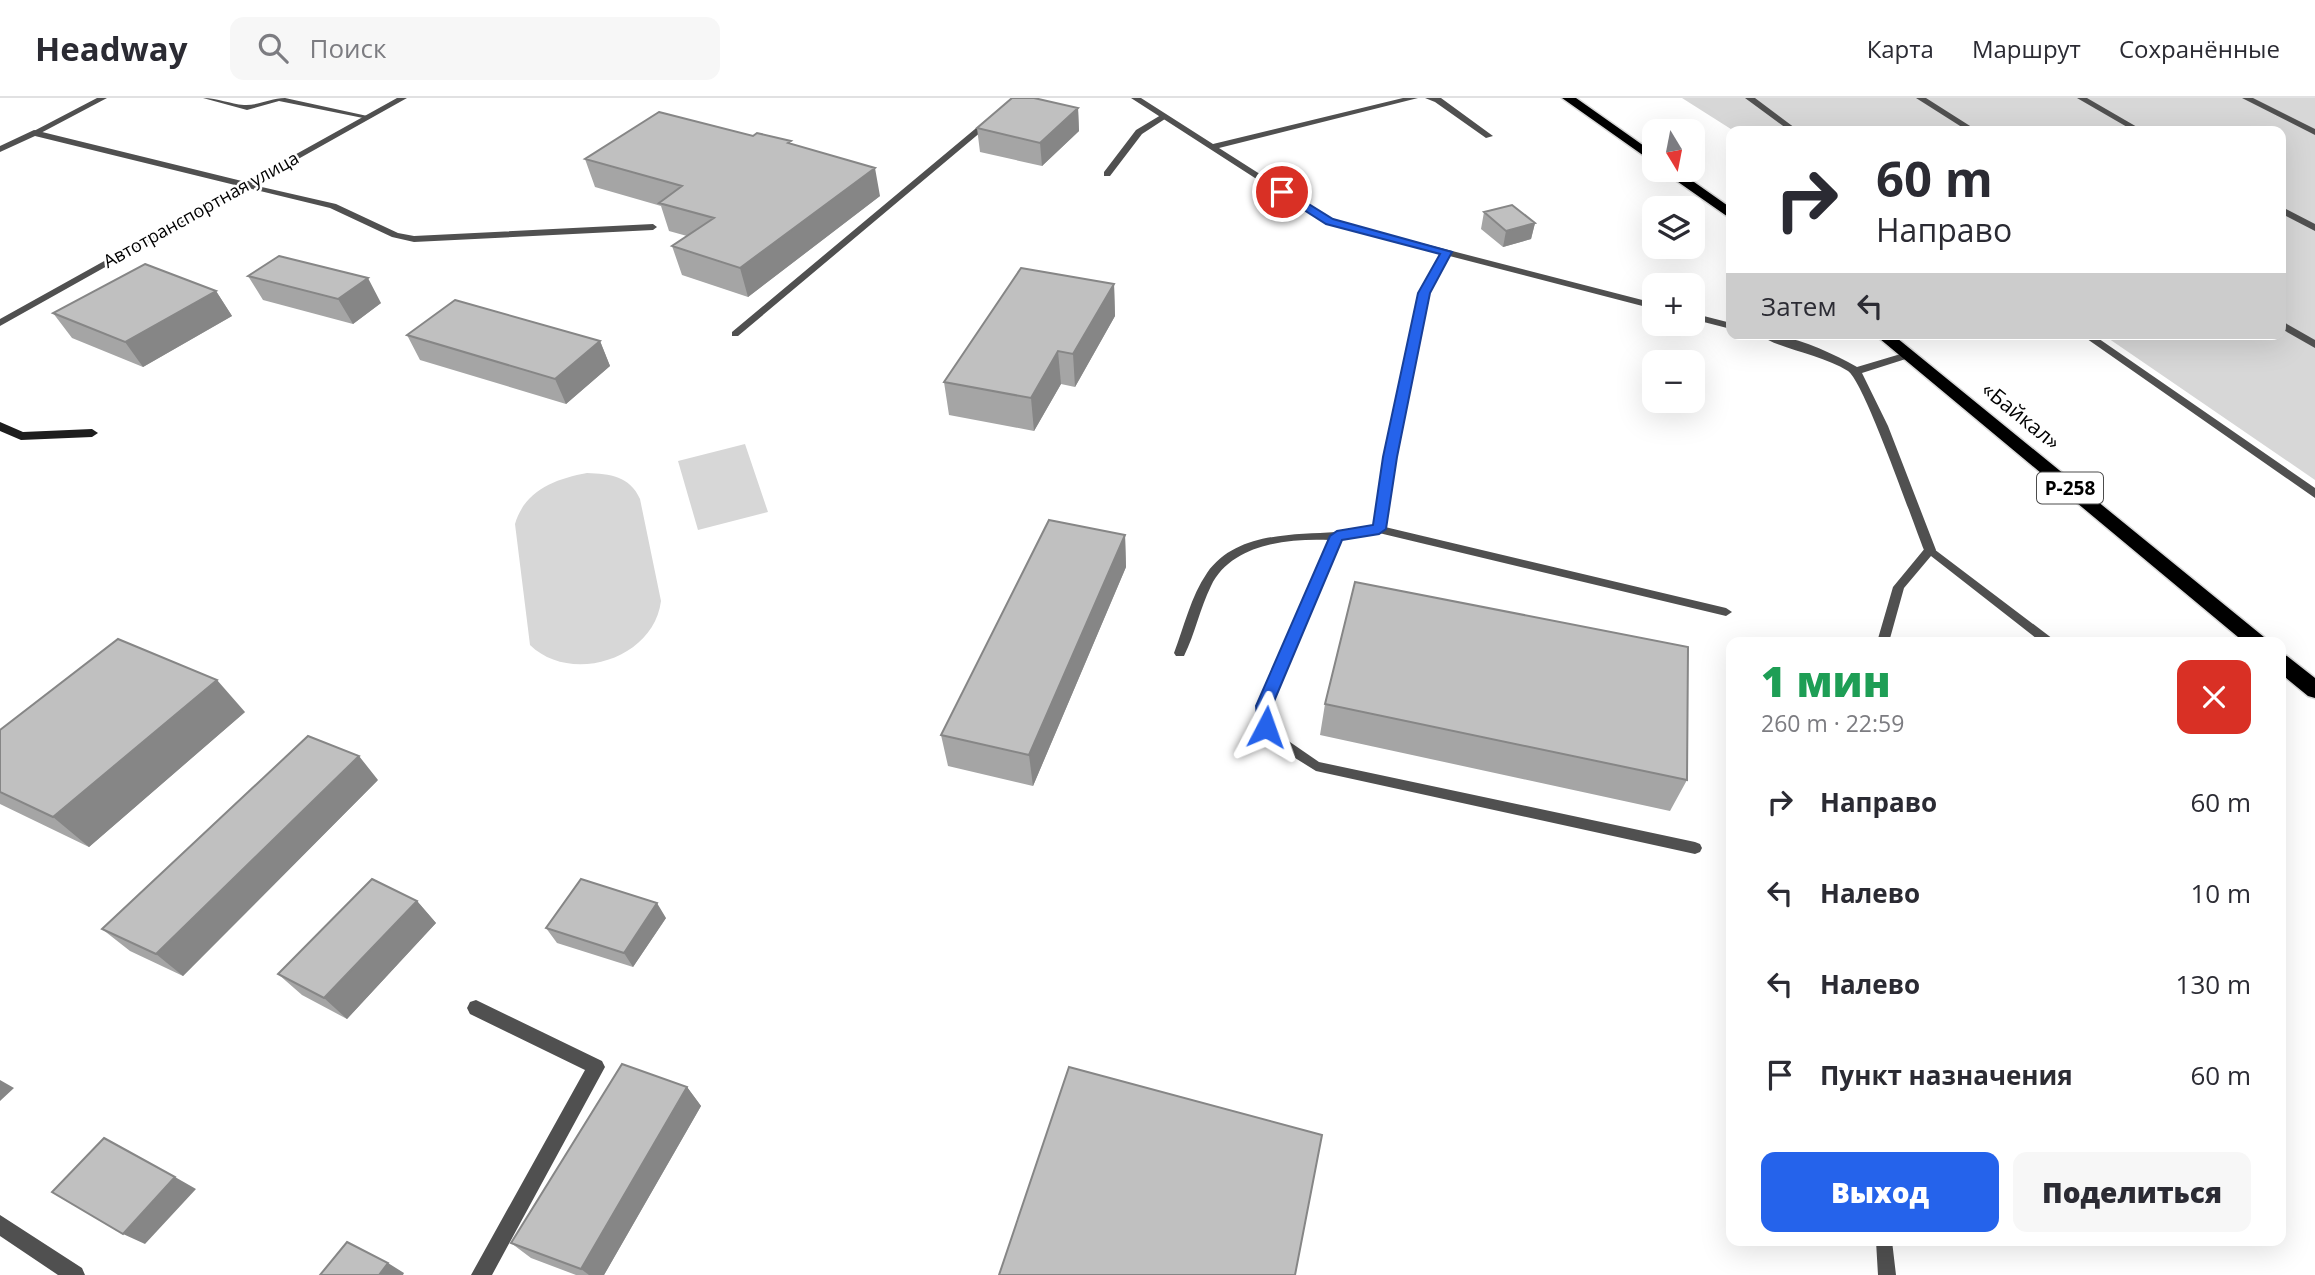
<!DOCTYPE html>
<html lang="ru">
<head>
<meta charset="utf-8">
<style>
  body { margin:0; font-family:"Open Sans",sans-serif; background:#f7f7f7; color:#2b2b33; height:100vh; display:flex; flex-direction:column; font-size:26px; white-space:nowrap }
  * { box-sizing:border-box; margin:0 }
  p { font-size:23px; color:#7c7c81 }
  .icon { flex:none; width:38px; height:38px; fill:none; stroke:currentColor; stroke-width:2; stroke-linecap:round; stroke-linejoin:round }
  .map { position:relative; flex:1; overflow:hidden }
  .drawer { position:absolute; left:1726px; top:539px; width:560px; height:609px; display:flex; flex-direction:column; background:#fff; border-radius:14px; box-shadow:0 7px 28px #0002 }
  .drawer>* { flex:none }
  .guide { position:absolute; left:1726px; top:28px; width:560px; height:214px; border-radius:14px; box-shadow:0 7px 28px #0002; background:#fff; color:#2b2b33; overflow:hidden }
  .needle { width:46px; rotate:170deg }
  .tools { position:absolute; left:1642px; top:21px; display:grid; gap:14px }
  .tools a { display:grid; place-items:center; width:63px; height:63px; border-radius:14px; background:#fff; box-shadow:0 7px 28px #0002; font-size:35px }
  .pin { position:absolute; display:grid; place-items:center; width:60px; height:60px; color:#fff; margin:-30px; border:4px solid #fff; border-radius:50%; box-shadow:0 2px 7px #0007 }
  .me { position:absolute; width:77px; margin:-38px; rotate:4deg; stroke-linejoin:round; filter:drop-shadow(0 0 5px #0008) }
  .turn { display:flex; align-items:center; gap:24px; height:147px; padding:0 35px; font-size:32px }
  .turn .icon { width:91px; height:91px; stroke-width:2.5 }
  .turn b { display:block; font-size:49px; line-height:60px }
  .then { display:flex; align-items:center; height:66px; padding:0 35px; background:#0003; gap:14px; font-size:26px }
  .round { display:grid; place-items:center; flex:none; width:74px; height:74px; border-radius:14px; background:#f7f7f7 }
  .summary { display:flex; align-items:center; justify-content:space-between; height:119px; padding:0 35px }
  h1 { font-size:42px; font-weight:800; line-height:52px; color:#1e9e55 }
  .action { display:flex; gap:14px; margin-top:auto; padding:14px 35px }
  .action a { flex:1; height:80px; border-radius:14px; background:#2563eb; color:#fff; font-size:28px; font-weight:800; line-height:80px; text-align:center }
  .action a+a { background:#f7f7f7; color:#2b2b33 }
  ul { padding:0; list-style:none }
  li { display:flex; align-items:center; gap:21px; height:91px; padding:0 35px }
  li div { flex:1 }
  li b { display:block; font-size:26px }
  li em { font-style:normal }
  header { display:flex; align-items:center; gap:42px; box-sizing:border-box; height:98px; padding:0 35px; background:#fff; border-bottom:2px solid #e1e1e2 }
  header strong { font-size:33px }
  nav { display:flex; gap:38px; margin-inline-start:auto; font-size:24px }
  .search { width:490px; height:63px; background:#f7f7f7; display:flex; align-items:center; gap:18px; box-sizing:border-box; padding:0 24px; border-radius:14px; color:#7c7c81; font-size:26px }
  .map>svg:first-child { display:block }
</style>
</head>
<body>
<header>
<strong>Headway</strong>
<div class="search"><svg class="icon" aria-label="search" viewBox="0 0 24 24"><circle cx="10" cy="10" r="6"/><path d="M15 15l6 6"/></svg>Поиск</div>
<nav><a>Карта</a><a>Маршрут</a><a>Сохранённые</a></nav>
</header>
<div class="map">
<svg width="2315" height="1177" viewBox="0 0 2315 1177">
  <rect width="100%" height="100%" fill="#fff"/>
  <path fill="#d7d7d7" d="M1682,0H2315V382L2102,236H2280V33H1734Z
    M745,346L768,414L698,432L678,363Z
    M587,375C610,376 630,378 640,401L661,503C654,561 571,587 530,547L515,426C525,392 555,381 587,375Z"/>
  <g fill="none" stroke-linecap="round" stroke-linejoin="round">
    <g stroke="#dbdbdb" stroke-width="3">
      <path id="highway" d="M1562,0H1576L1654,55V65Z
        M1661,72H1677L1731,110V121Z
        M1874,236H1892L2264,539L2267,544H2244Z
        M2280,555L2287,558L2315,580V600L2308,598L2280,575Z"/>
    </g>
    <path fill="#505050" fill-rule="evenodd" d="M97,0H107L37,37L30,35Z
      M203,0C218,0 230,6 244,7C257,8 271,0 285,0L372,19L368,21L279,3L247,12Z
      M1161,17L1168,19L1142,36L1110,78H1104V74L1136,32Z
      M987,21L994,23L738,238H732V234Z
      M244,85L336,106L398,135L414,138L653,126L657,129L653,132L414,144L392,139L330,110L244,89Z
      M1444,152L1451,154L1429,195L1395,359L1385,429L1726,510L1732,514L1726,518L1379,435L1341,441L1270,608L1272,627L1287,642L1319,664L1695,744L1700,746L1702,750L1700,754L1695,756L1316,673L1279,650L1262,632L1258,608L1330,442C1289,440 1231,446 1211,488C1200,510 1195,536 1184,558H1176L1174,555C1184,529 1191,498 1207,475C1236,434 1292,437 1336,434C1349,434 1362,430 1374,428L1385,359L1419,195Z
      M1930,448L2053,541L2055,544H2041L1931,458L1904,490L1889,544H1877L1893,489L1926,449Z
      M1876,1143H1892L1896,1177H1878Z"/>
    <path fill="#505050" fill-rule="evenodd" d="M397,0H407L0,228V221L239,88L35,38L0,54V48L34,32L246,84Z
      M1131,0H1141L1213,46L1403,0H1418L1219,50L1332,122L1654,205V211L1326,126Z
      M1425,0H1441L1493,38L1486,40L1435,4Z
      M1745,0H1755L1799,33H1790Z
      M1916,0H1926L1978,33H1968Z
      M2077,0H2087L2144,33H2134Z
      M2242,0H2253L2315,31V37Z
      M2280,108L2315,126V133L2280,115Z
      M1692,215L1731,225V231L1692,221Z
      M2280,222L2315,242V250L2280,230Z
      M1758,236C1791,236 1828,253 1857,269L1904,255H1912V259L1862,275L1888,328L1936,452L1934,455H1926L1924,452C1913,425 1864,283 1848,273C1821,256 1780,252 1758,236Z
      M2080,236H2092L2315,390V400Z
      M476,902L602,963L605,969L492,1177H471L585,972L470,916L467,910L470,904Z
      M0,1117L82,1170L85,1177H58L0,1138Z"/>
    <path fill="#1d1d1d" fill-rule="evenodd" d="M0,324L23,334L92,331L98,335L92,339L21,342L0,333Z"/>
    <use href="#highway" fill="#000" fill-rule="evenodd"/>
  </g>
  <path fill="#a5a5a5" d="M1078,10L1079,33L1042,68L980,54L977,30Z
    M753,38L792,46L880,98L748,199L682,177L672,148L687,138L669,133L661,108L595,89L585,61Z
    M1484,114L1535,125L1531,141L1503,149L1481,131Z
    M248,178L381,205L353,226L263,202Z
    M1114,186L1115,218L1075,289L1061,286L1034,333L949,317L944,284Z
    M216,193L232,218L143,269L72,240L53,215Z
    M407,237L600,243L610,268L566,306L420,262Z
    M1125,437L1126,469L1033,688L948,668L941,637Z
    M1325,606L1687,682L1670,713L1320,637Z
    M245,614L89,749L0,706V632Z
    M378,682L183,878L130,853L102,831Z
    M417,803L436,825L347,921L302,897L278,876Z
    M666,820L633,869L557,845L546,830Z
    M687,989L701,1008L604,1177H576L531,1160L511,1145Z"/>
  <path fill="#868686" d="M1078,10L1079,33L1042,68L1040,45Z
    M875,70L880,98L748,199L740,170Z
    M1535,125L1531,141L1503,149L1506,133Z
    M368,180L381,205L353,226L338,201Z
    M1114,186L1115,218L1075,289L1073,256Z
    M216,193L232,218L143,269L125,244Z
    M600,243L610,268L566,306L555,281Z
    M1058,253L1061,286L1034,333L1031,300Z
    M1125,437L1126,469L1033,688L1029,657Z
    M217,582L245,614L89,749L53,719Z
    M359,658L378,682L183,878L156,856Z
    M417,803L436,825L347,921L324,900Z
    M657,805L666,820L633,869L624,855Z
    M0,982L14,990L0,1003Z
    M687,989L701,1008L604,1177H589L581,1171Z
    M175,1079L196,1091L145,1146L123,1136Z
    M388,1165L404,1175L403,1177H379Z"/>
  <path fill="#c0c0c0" stroke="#868686" stroke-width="2" d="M1012,0H1034L1078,10L1040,45L977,30Z
    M659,14L753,38L757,35L791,43L788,45L875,70L740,170L672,148L714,120L659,105L682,88L585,61Z
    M1512,107L1535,125L1506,133L1484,114Z
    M279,158L368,180L338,201L248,178Z
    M145,166L216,193L125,244L53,215Z
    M1021,170L1114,186L1073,256L1058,253L1031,300L944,284Z
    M455,202L600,243L555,281L407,237Z
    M1049,422L1125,437L1029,657L941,637Z
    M1355,484L1688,549L1687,682L1325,606Z
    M118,541L217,582L53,719L0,694V632Z
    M308,638L359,658L156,856L102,831Z
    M372,781L417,803L324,900L278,876Z
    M581,781L657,805L624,855L546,830Z
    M622,966L687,989L581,1171L511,1145Z
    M1069,969L1322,1037L1295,1177H999Z
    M104,1040L175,1079L123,1136L52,1094Z
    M347,1144L388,1165L379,1177H320Z"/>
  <path fill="#2563eb" stroke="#184099" stroke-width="2" d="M1279,92H1286L1333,121L1452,154L1430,195L1397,359L1386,431L1379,436L1342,442L1272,608L1275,629L1266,636L1258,629L1256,608L1330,438L1337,433L1373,427L1383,359L1418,195L1440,156L1326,126L1279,96Z"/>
  <g text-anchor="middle" stroke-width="5" stroke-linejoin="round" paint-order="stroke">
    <g font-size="18" fill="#000" stroke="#fff">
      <text transform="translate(201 112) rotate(-29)" y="6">Автотранспортная улица</text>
    </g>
    <rect fill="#fff" stroke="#4c4c4c" stroke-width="2" x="2037" y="374.5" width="66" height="31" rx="5"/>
    <g font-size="19" font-weight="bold" fill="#000">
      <text x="2070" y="397">Р-258</text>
    </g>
    <g font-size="21" fill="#000" stroke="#fff">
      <text transform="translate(2021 318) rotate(39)" y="7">«Байкал»</text>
    </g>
  </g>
</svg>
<div class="tools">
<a><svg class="needle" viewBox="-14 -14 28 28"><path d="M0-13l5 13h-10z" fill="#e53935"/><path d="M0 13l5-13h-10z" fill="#7c7c81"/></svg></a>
<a><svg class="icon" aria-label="layers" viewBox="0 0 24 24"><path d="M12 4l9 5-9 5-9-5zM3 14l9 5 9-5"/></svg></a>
<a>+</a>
<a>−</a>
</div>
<div class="pin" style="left:1282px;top:94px;background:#d93025"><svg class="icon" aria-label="arrive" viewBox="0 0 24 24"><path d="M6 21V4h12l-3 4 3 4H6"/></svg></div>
<svg class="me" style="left:1266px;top:629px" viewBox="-20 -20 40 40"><path d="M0-17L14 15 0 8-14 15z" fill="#2563eb" stroke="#fff" stroke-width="4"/></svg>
<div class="guide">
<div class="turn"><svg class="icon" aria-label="right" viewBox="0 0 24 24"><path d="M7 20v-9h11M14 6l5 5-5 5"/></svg><div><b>60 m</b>Направо</div></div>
<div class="then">Затем<svg class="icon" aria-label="left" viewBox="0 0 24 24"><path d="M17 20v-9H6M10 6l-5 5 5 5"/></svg></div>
</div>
<section class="drawer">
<div class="summary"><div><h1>1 мин</h1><p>260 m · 22:59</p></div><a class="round" style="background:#d93025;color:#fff"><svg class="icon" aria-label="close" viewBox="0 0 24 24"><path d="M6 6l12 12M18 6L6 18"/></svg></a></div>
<ul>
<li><svg class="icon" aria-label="right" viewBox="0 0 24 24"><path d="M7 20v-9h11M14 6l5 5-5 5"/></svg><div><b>Направо</b></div><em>60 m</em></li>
<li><svg class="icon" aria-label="left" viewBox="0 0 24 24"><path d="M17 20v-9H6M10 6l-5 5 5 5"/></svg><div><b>Налево</b></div><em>10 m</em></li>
<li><svg class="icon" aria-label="left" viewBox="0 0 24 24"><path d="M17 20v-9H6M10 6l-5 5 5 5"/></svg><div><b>Налево</b></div><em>130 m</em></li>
<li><svg class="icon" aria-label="arrive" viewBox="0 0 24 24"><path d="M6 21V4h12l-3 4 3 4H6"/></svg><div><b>Пункт назначения</b></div><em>60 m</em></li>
</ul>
<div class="action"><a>Выход</a><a>Поделиться</a></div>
</section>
</div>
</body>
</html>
